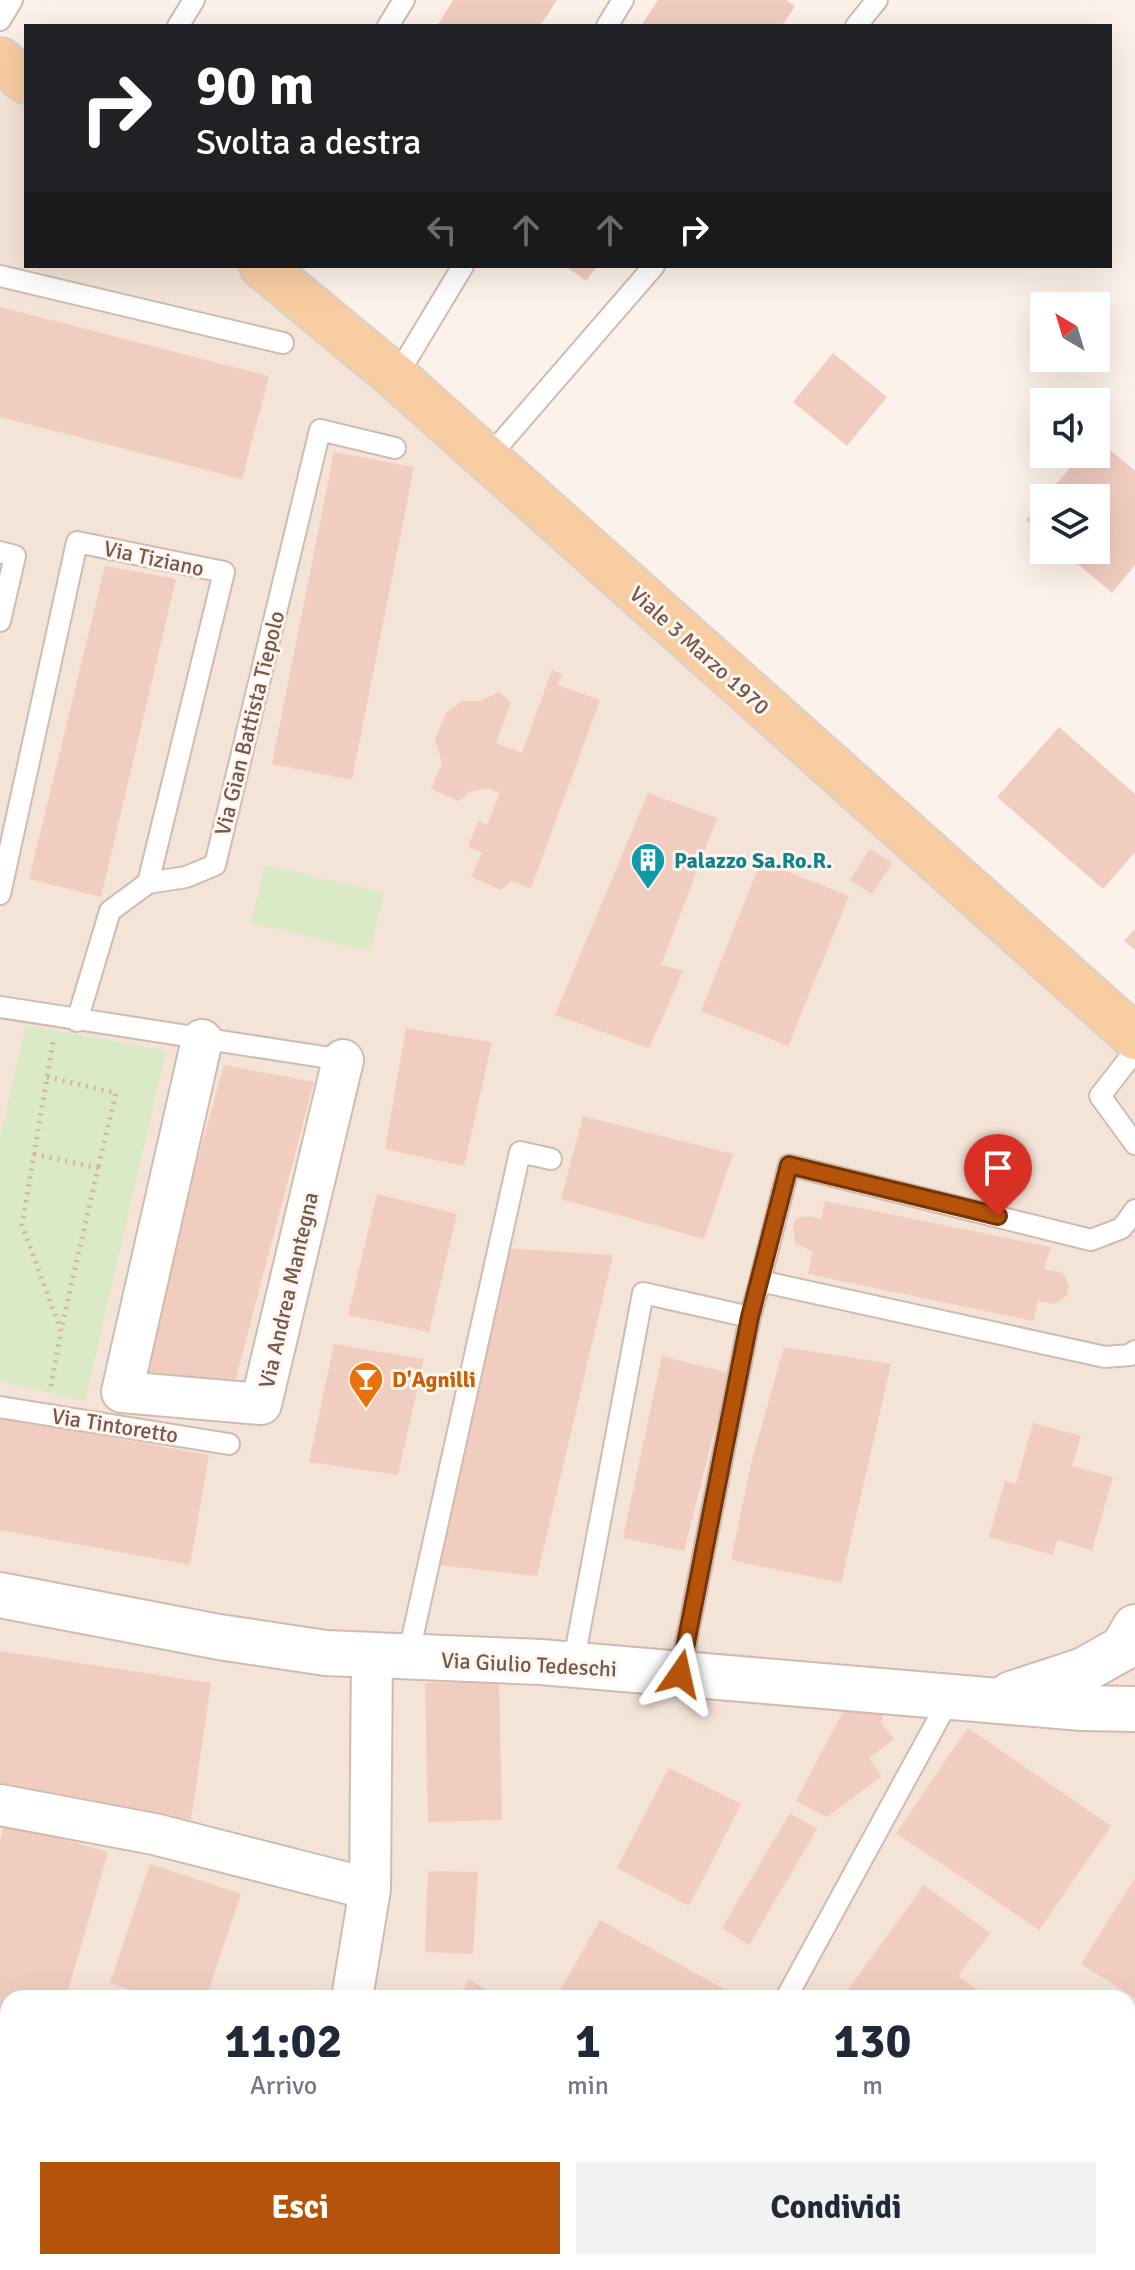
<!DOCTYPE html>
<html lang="it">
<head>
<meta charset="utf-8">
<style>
  body { margin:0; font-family:Signika,sans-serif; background:#f2f2f3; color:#1f2937; height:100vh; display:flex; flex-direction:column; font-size:30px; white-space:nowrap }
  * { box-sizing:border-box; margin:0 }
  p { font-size:26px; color:#747a83 }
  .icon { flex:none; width:44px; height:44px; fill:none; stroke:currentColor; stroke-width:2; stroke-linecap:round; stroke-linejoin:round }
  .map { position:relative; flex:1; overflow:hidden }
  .drawer { position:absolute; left:0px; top:1990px; width:1136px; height:280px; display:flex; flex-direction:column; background:#fff; border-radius:24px 24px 0 0; box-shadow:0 8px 32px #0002 }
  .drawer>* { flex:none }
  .guide { position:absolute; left:24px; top:24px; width:1088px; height:244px; border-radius:0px; box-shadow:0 8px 32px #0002; background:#202124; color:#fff; overflow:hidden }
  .needle { width:52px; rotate:322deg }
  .tools { position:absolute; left:1030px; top:292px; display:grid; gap:16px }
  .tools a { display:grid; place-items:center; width:80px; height:80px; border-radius:0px; background:#fff; box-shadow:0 8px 32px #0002; font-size:40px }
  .pin { position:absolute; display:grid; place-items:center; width:68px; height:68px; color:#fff; margin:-82px -34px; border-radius:50% 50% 50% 0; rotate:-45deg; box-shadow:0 0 8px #0007 }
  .pin .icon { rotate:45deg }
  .me { position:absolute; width:88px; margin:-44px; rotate:11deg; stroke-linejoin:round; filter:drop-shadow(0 0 6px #0008) }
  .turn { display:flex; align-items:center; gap:28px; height:168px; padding:0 40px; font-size:36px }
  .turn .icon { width:104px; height:104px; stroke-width:2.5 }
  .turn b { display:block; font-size:56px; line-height:68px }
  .lanes { display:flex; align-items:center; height:76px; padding:0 40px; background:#0003; justify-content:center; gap:40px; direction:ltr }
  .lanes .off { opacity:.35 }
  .eta { display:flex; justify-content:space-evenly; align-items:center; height:136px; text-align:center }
  .eta b { font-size:48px; font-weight:800; line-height:56px }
  .cta { display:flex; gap:16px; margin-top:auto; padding:16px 40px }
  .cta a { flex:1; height:92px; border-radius:0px; background:#b45309; color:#fff; font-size:32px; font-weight:800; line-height:92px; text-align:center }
  .cta a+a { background:#f2f2f3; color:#1f2937 }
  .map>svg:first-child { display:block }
</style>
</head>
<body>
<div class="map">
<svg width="1135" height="2270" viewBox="0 0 1135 2270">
  <rect width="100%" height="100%" fill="#fcf2e9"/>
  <path fill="#f4e3d7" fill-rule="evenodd" d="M0,56L26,77V266H260L1135,1035V2270H0ZM8,1998H1128V2262H8Z"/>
  <path fill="#daeac7" d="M265,865L384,893L370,951L251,923Z
    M26,1025L166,1051L85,1401L0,1381V1138Z"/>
  <path fill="#f1cdc0" d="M453,0H557L540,26H437Z
    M658,0H786L795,6L782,26H641Z
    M565,266H597L586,281Z
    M0,307L269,376L242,479L0,417Z
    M833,353L887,397L847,446L793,402Z
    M1096,438L1135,471V565L1112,593L1061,550H1096V498H1044L1082,454H1096Z
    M334,452L414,467L352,780L272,764Z
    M1044,498V535L1026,520Z
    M105,566L176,579L101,897L29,879Z
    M552,670L562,674L558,685L600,700L531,888L511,881L501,890L471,877L482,852L468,847L478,821L487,825L500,793L488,788L470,792L459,801L431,789L442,763L435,740L446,713L462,701H480L499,692L511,702L496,743L522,753Z
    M1059,727L1135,794V852L1103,889L997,797Z
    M648,793L717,818L661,965L683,971L649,1048L555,1015Z
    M870,849L892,863L872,894L850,880Z
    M761,861L849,896L788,1046L701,1011Z
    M1135,929V950L1124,941Z
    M406,1028L492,1042L464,1166L385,1149Z
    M224,1065L314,1082L232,1393L137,1376Z
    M583,1116L733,1154L704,1239L561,1199Z
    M377,1194L457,1214L429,1332L348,1315Z
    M825,1201L1051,1247L1044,1269L1063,1273L1069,1285L1067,1295L1055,1304L1038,1301L1034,1321L808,1274L813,1252L795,1243L793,1224L798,1218L809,1216L821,1219Z
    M506,1248L613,1255L537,1576L437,1565Z
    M334,1344L424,1359L398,1475L309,1462Z
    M784,1347L891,1364L841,1583L731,1560L751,1464Z
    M662,1356L729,1373L684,1551L623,1538Z
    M0,1418L209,1455L190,1565L0,1530Z
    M1033,1423L1081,1436L1072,1466L1113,1477L1092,1550L1057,1540L1053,1555L989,1537L1005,1481L1016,1484Z
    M0,1651L211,1683L191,1820L0,1788Z
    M499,1682L502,1820L428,1822L425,1683Z
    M850,1698L885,1706L881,1723L894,1739L869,1758L882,1776L827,1817L796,1801Z
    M968,1728L1111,1826L1039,1930L896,1833Z
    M669,1768L741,1804L689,1906L617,1868Z
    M790,1813L817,1829L749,1945L722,1928Z
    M5,1823L108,1852L66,1998H8V2033L0,2031V1840Z
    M150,1864L241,1894L206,1998H155L110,1983Z
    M428,1871L478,1872L473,1954L425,1952Z
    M1135,1878V1998L1081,1964Z
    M924,1885L990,1933L958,1976L986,1996L842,1998Z
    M600,1920L740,1998H556Z
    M469,1980L494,1993L491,1998H459Z
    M0,2086L8,2089V2163L0,2185Z
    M367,2262H484L509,2269L365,2270Z
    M769,2262H814L809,2270H782Z
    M889,2262H1000L995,2270H883Z"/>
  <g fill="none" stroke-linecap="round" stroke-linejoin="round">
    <g stroke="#d1bbb0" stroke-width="24">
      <path id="lane" d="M0,20L12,0
        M178,26L194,0
        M388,26L404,0
        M607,26L623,0
        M856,26L877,0
        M0,276L283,343
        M396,377L463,266
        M487,459L654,266
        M0,552L15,556L0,621
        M0,894L77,542L224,572L148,883
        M0,1007L343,1060
        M77,1021L110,911L148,883L186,877L215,865L320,430L395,448
        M1135,1051L1100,1096L1135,1144
        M760,1281L789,1165L1091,1240L1122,1228L1135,1210
        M0,1407L229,1444
        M408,1657L520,1152L551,1159
        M573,1665L643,1293L750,1317
        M680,1674L750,1317L760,1281L1105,1357L1130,1355L1135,1351
        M786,1998L951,1696
        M638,2270L642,2262"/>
    </g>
    <g stroke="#d1bbb0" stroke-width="44">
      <path id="street" d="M202,1040L122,1392L261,1404L343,1060
        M0,1805L154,1834L370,1889
        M352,1998L370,1889L372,1655
        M1128,2192L1135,2182
        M0,2235L8,2236
        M156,2262L202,2270
        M599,2262L617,2270
        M268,2270L271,2262
        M1076,2270L1082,2262"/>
    </g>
    <g stroke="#d4baae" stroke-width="48">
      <path id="secondary" d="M0,1595L219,1637L326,1653L541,1662L1082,1708L1135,1709
        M1011,1694L1084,1670L1123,1648L1135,1627"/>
    </g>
    <g stroke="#d9d0cd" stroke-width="48">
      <path id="primary" d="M0,60L26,81
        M262,266L396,377L1135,1037"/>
    </g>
    <path stroke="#d7b0a3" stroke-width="5" stroke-dasharray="2 6" stroke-linecap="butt" d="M47,1077L116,1093L98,1168
      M34,1154L98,1168L61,1330
      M51,1386L61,1331L22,1225L53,1042"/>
    <use href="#lane" stroke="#fff" stroke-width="20"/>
    <use href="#street" stroke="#fff" stroke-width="40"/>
    <use href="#secondary" stroke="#fff" stroke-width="44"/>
    <use href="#primary" stroke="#f9cda2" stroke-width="44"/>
  </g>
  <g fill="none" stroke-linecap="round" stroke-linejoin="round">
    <g stroke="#753606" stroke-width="20">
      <path id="route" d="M680,1674L750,1317L789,1165L998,1216"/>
    </g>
    <use href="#route" stroke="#b45309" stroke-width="14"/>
  </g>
  <defs>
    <g id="building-pin" transform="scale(1.8)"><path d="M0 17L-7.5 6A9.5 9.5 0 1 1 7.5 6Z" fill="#0f9aa8" stroke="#fff6ef"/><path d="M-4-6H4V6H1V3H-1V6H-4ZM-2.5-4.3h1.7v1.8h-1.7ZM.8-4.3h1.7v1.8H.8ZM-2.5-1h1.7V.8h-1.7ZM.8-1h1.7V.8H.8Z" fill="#fff"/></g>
    <g id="bar-pin" transform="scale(1.8)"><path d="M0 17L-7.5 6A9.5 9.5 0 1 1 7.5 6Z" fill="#e8710a" stroke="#fff6ef"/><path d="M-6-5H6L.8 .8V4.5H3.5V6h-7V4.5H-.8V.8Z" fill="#fff"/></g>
  </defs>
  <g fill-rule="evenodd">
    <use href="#building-pin" x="648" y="860"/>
    <use href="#bar-pin" x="366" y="1379"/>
  </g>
  <g text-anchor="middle" stroke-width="6" stroke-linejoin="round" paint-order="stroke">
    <g font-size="22" fill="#77564c" stroke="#fff6ef">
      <text transform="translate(154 558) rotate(12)" y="8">Via Tiziano</text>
      <text transform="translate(700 650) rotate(42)" y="8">Viale 3 Marzo 1970</text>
      <text transform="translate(249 723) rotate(-76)" y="8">Via Gian Battista Tiepolo</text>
      <text transform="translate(288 1290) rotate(-77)" y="8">Via Andrea Mantegna</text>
      <text transform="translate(115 1425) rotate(9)" y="8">Via Tintoretto</text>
      <text transform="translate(529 1664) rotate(3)" y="8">Via Giulio Tedeschi</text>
    </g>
    <g font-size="22" font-weight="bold" fill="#0d838f" stroke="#fff6ef" text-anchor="start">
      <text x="674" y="868">Palazzo Sa.Ro.R.</text>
    </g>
    <g font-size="22" font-weight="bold" fill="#c56008" stroke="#fff6ef" text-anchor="start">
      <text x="392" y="1387">D'Agnilli</text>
    </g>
  </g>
</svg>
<div class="tools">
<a><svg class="needle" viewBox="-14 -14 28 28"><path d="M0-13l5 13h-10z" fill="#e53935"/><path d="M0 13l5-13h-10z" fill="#747a83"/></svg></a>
<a><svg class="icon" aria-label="sound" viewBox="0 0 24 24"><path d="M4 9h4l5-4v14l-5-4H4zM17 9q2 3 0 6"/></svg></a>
<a><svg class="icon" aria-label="layers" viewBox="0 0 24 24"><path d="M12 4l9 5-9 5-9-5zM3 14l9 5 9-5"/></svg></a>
</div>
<div class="pin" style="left:998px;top:1216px;background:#d93025"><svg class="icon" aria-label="arrive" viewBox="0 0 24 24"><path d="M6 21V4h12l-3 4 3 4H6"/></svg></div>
<svg class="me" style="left:680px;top:1674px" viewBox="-20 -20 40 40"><path d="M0-17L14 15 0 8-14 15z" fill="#b45309" stroke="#fff" stroke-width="4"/></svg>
<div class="guide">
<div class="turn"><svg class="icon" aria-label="right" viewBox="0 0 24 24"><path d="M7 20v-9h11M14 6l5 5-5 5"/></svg><div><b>90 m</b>Svolta a destra</div></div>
<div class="lanes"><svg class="icon off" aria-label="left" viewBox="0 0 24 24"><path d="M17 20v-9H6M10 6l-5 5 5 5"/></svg><svg class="icon off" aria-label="ahead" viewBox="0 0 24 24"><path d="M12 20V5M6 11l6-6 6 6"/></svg><svg class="icon off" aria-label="ahead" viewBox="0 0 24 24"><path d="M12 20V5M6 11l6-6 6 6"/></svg><svg class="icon" aria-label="right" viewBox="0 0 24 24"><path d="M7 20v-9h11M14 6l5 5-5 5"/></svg></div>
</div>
<section class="drawer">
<div class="eta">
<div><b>11:02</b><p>Arrivo</p></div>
<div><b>1</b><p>min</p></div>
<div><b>130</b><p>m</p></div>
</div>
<div class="cta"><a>Esci</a><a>Condividi</a></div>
</section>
</div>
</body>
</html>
